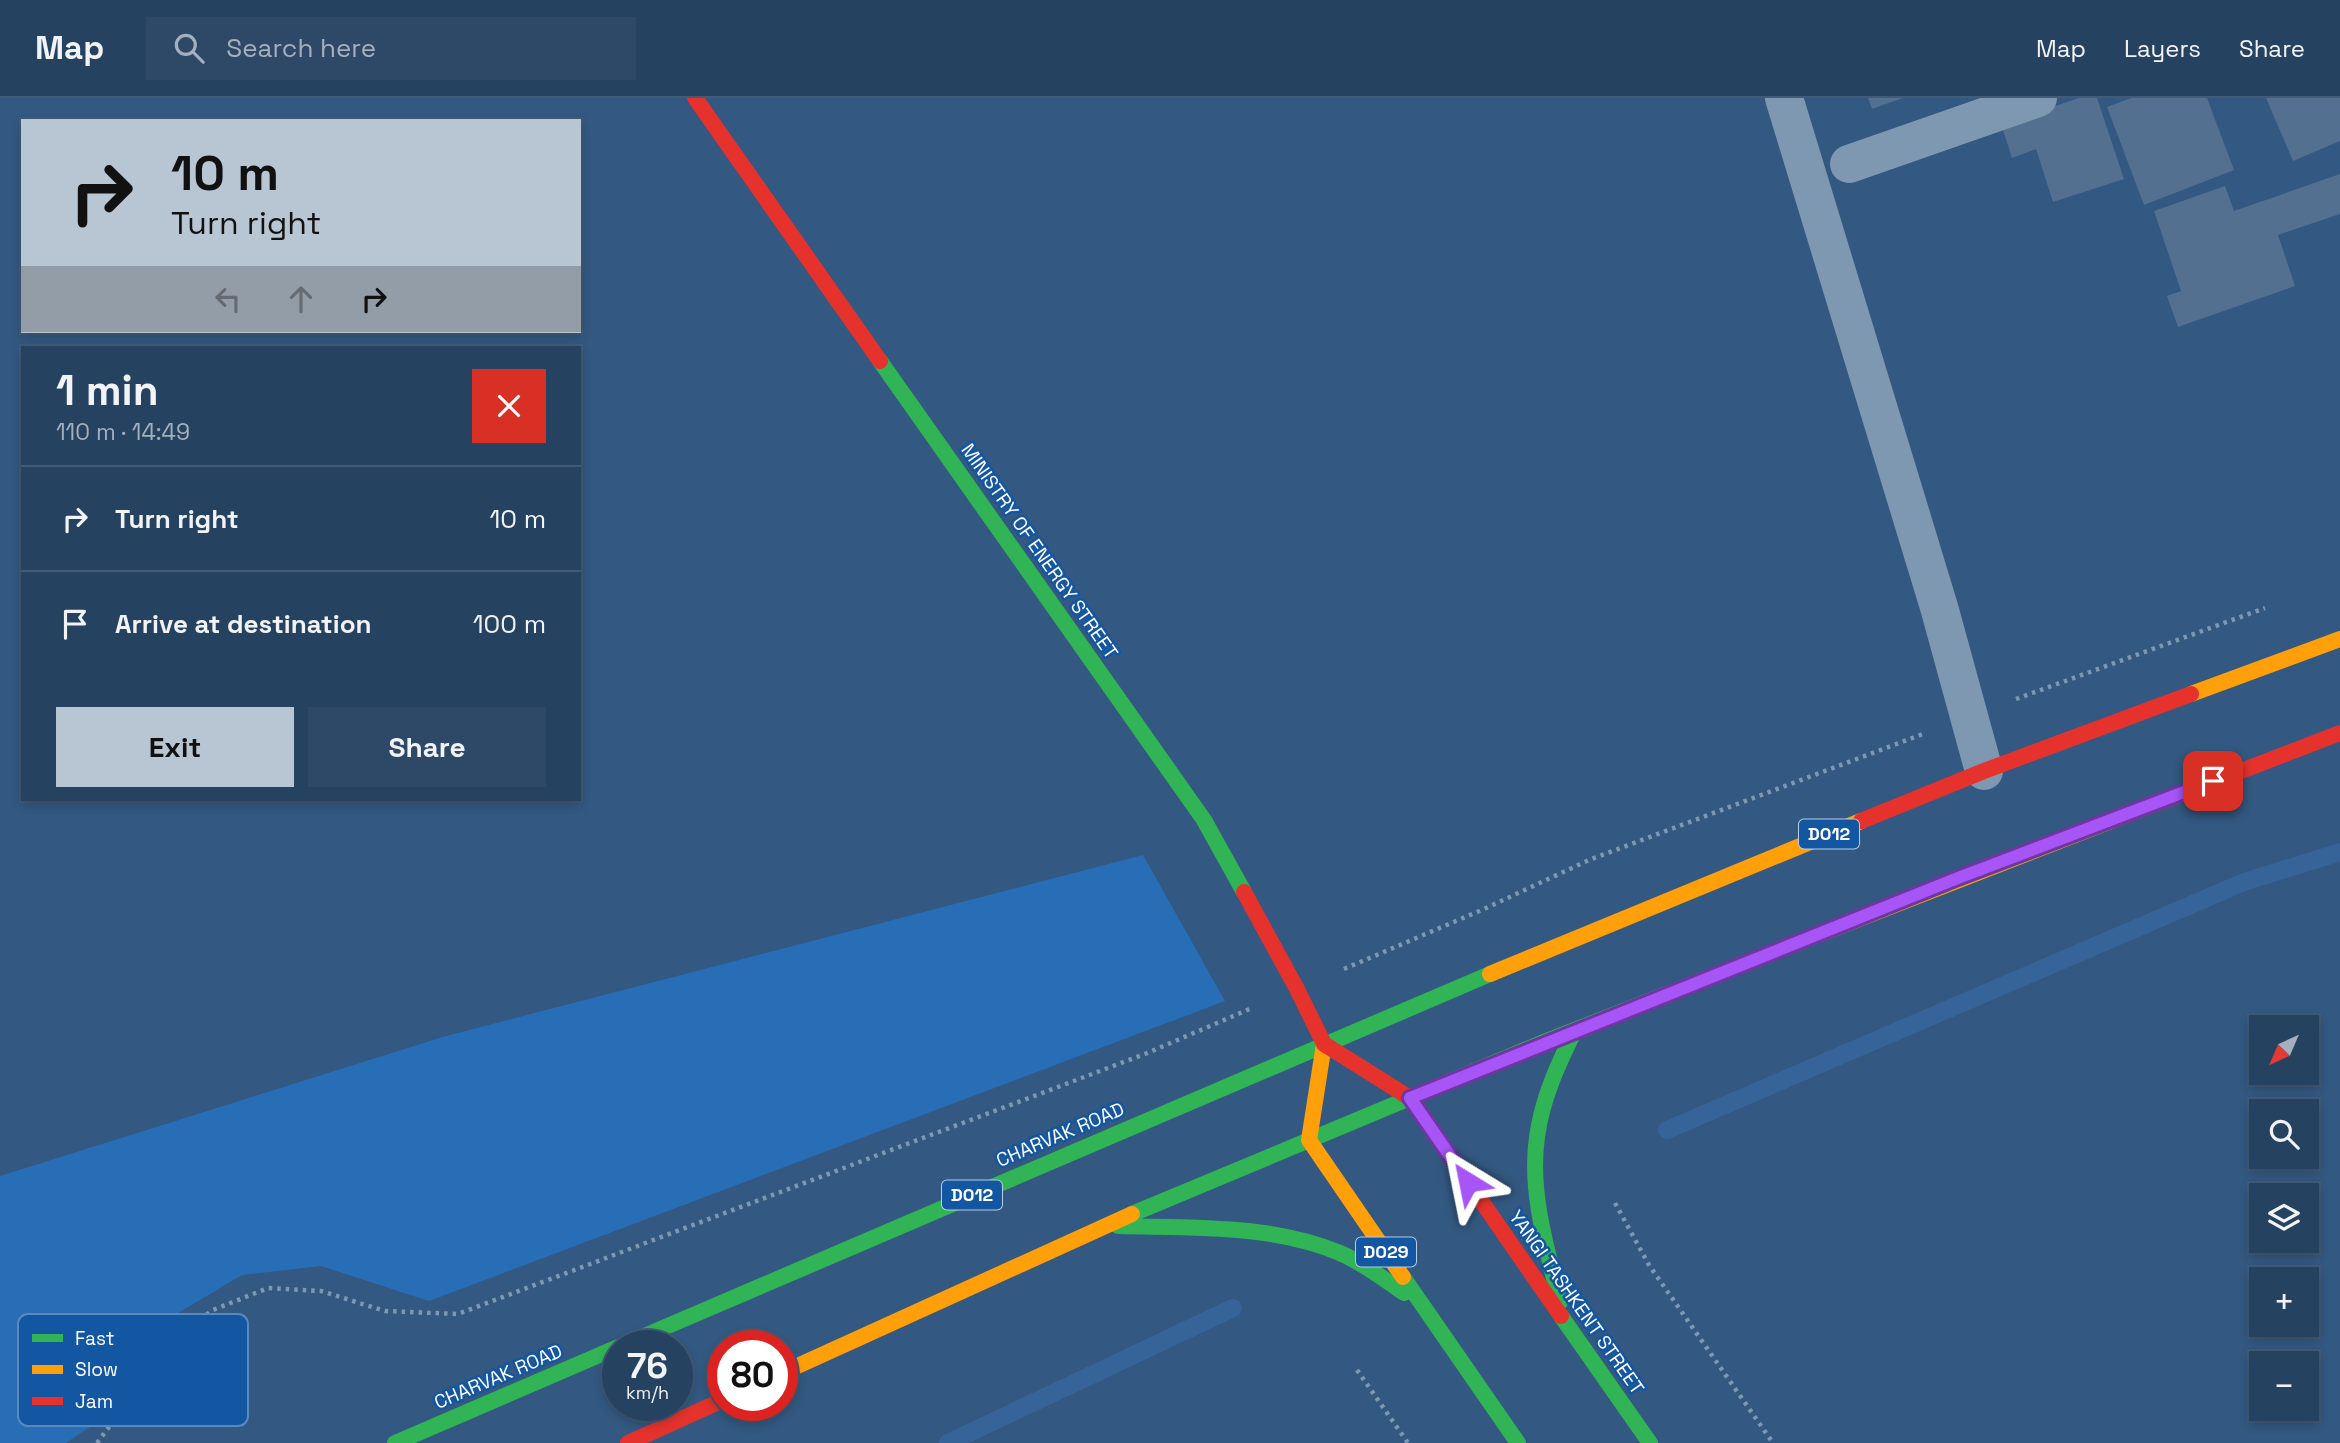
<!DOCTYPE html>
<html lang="en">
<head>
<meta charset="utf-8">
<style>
  body { margin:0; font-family:"Space Grotesk",sans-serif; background:#2e4967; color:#f1f3f6; height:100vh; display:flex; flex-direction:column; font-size:26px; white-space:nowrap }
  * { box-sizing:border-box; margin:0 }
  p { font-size:23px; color:#a4b0bd }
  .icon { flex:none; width:38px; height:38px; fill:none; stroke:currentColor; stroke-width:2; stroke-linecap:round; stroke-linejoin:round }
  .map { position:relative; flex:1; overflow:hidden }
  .sheet { position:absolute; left:21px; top:248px; width:560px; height:455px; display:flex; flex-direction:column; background:#264261; border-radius:0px; box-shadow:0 4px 10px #0003,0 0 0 2px #425b76 }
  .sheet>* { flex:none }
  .hud { position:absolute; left:21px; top:21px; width:560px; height:214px; border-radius:0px; box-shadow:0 4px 10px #0003,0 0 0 2px #425b76; background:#b8c5d3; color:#111; overflow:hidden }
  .needle { width:46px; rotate:224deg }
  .fabs { position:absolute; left:2249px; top:917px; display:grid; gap:14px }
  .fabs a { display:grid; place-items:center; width:70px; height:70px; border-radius:0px; background:#264261; box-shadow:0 4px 10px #0003,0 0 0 2px #425b76; font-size:35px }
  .speed { position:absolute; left:602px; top:1232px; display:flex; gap:14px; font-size:35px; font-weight:700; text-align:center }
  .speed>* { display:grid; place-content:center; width:91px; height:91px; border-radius:50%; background:#264261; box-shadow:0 4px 10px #0003,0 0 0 2px #425b76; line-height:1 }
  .speed small { font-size:18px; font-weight:400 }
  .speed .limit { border:10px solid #d22; background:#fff; color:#111 }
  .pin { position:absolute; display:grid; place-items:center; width:60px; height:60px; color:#fff; margin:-30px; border-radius:14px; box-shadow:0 4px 10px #0006 }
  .me { position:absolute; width:77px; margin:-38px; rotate:325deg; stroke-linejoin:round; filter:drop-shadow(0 0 5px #0008) }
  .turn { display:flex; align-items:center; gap:24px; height:147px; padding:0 35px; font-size:32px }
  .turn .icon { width:91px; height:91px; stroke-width:2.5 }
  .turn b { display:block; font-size:49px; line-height:60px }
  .lanes { display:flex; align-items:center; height:66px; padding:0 35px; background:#0003; justify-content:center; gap:35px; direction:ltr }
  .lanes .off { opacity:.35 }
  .round { display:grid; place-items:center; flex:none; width:74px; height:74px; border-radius:0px; background:#2e4967 }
  .headline { display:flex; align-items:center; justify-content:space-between; height:119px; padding:0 35px }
  h1 { font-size:42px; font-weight:600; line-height:52px }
  .button { display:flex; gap:14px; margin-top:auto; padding:14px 35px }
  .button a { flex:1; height:80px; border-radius:0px; background:#b8c5d3; color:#111; font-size:28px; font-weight:600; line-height:80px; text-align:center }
  .button a+a { background:#2e4967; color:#f1f3f6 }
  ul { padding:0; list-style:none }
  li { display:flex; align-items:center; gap:21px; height:105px; padding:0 35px; border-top:2px solid #425b76 }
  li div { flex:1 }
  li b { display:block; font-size:26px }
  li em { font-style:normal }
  header { display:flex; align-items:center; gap:42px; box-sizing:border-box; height:98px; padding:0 35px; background:#264261; border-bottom:2px solid #425b76 }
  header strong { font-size:33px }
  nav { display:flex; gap:38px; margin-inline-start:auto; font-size:24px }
  .search { width:490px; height:63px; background:#2e4967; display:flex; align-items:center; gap:18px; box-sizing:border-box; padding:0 24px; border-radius:0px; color:#a4b0bd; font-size:26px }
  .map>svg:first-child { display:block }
</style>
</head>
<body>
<header>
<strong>Map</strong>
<div class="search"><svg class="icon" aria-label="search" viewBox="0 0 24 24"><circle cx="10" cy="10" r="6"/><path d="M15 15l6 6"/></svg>Search here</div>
<nav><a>Map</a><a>Layers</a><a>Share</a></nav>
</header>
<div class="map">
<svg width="2340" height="1345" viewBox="0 0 2340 1345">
  <rect width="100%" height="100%" fill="#335881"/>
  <path fill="#286eb7" d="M1143,757L1225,903L429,1203L321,1168L242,1177L151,1231L90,1329L66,1345H0V1078L446,938Z"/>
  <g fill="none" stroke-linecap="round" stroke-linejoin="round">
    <path stroke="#366499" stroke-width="18" d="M1667,1032L2244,784L2340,754
      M948,1345L1233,1210"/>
  </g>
  <path fill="#537090" d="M1868,0H1903L1872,11Z
    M2079,0H2097L2124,81L2053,104L2036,51L2012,60L2001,26Z
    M2131,0H2207L2234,72L2144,107L2107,9Z
    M2266,0H2340V43L2293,63Z
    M2340,76V116L2278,137L2295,188L2178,229L2167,198L2181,193L2154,113L2225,88L2234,113Z"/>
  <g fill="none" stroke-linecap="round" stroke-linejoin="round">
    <path stroke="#7f98b1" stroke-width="4.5" stroke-dasharray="3.5 5" stroke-linecap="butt" d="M2016,601L2265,510
      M1344,871L1484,811L1589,762L1923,636
      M1615,1105L1649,1167L1773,1345
      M1357,1272L1408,1345
      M97,1345L178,1237L213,1212L268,1190L321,1193L385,1213L458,1216L1145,956L1252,910"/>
    <path stroke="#7f98b1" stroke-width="38" d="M1784,0L1939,509L1984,673
      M1849,66L2038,0"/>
    <path stroke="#30b455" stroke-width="16" d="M880,263L1204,722L1244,794
      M1132,1116L1544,944L1784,850
      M1118,1128C1192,1130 1271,1126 1340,1155C1363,1165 1384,1181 1404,1195
      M1403,1179L1518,1345
      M1560,1204C1547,1151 1529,1094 1537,1039C1542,1001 1558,966 1575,932
      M1561,1218L1650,1345
      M621,1248L1490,876
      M395,1345L618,1249"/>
    <path stroke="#ff9f0a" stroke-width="16" d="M2191,596L2340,541
      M1784,850L2111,723
      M1490,876L1861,723
      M1324,946L1309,1042L1403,1179
      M782,1275L1132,1116"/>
    <path stroke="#e5322d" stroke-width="16" d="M695,0L880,263
      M1861,723L1984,673L2191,596
      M2111,723L2340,635
      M1244,794L1297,891L1324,946
      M1324,946L1410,1000L1561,1218
      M628,1345L723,1302"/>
  </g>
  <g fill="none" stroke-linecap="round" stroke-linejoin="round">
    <g stroke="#6d37a1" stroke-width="18">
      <path id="route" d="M1468,1084L1410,1000L1958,780L2213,683"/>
    </g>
    <use href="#route" stroke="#a855f7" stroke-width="12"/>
  </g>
  <g text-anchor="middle" stroke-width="5" stroke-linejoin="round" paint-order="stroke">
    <g fill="#1356a1" stroke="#b8cce3" stroke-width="2">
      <rect x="1799" y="721.5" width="60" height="29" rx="5"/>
      <rect x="942" y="1082.5" width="60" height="29" rx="5"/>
      <rect x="1356" y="1139.5" width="60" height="29" rx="5"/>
    </g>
    <g font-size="18" font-weight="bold" fill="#fff">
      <text x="1829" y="742">D012</text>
      <text x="972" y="1103">D012</text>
      <text x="1386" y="1160">D029</text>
    </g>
    <g font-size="19" fill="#fff" stroke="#1356a1">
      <text transform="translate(1040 453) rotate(55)" y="7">MINISTRY OF ENERGY STREET</text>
      <text transform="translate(1060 1036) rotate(-23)" y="7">CHARVAK ROAD</text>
      <text transform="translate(1577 1204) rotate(55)" y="7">YANGI TASHKENT STREET</text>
      <text transform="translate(498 1278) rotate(-23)" y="7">CHARVAK ROAD</text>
    </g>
  </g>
  <rect x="18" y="1216" width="230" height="112" rx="10" fill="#1356a1" stroke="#5a89bd" stroke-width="2"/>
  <rect x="32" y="1236" width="31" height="8" fill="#30b455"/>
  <rect x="32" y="1267" width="31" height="9" fill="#ff9f0a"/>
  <rect x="32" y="1299" width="31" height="8" fill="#e5322d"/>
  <g font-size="19" fill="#fff">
    <text x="75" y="1247">Fast</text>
    <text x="75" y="1278">Slow</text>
    <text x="75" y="1310">Jam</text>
  </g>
</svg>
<div class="fabs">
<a><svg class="needle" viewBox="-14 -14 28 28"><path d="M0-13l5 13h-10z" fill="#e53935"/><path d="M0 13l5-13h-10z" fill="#a4b0bd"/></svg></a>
<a><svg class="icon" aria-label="search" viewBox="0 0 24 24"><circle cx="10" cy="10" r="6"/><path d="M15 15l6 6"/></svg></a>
<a><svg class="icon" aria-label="layers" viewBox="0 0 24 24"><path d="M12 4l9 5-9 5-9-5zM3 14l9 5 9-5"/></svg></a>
<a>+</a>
<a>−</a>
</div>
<div class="speed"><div>76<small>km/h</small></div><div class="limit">80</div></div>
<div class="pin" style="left:2213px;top:683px;background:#d93025"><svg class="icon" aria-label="arrive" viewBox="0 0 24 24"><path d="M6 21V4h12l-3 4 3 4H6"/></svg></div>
<svg class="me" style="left:1468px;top:1084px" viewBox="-20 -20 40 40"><path d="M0-17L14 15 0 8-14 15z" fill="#a855f7" stroke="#fff" stroke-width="4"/></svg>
<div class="hud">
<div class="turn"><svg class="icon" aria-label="right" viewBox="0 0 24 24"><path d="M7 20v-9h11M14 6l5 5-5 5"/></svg><div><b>10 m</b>Turn right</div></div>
<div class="lanes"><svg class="icon off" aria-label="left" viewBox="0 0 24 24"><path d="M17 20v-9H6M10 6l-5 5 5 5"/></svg><svg class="icon off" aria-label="ahead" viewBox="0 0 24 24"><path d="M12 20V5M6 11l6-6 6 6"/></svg><svg class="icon" aria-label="right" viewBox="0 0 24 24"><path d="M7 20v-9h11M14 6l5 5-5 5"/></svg></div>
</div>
<section class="sheet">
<div class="headline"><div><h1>1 min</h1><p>110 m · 14:49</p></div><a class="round" style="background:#d93025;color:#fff"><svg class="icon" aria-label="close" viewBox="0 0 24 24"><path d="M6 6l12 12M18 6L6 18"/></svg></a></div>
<ul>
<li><svg class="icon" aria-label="right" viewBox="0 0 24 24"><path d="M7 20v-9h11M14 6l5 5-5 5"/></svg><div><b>Turn right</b></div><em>10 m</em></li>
<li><svg class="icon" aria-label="arrive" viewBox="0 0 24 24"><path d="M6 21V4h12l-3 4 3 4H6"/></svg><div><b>Arrive at destination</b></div><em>100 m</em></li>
</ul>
<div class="button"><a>Exit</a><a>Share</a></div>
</section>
</div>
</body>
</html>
